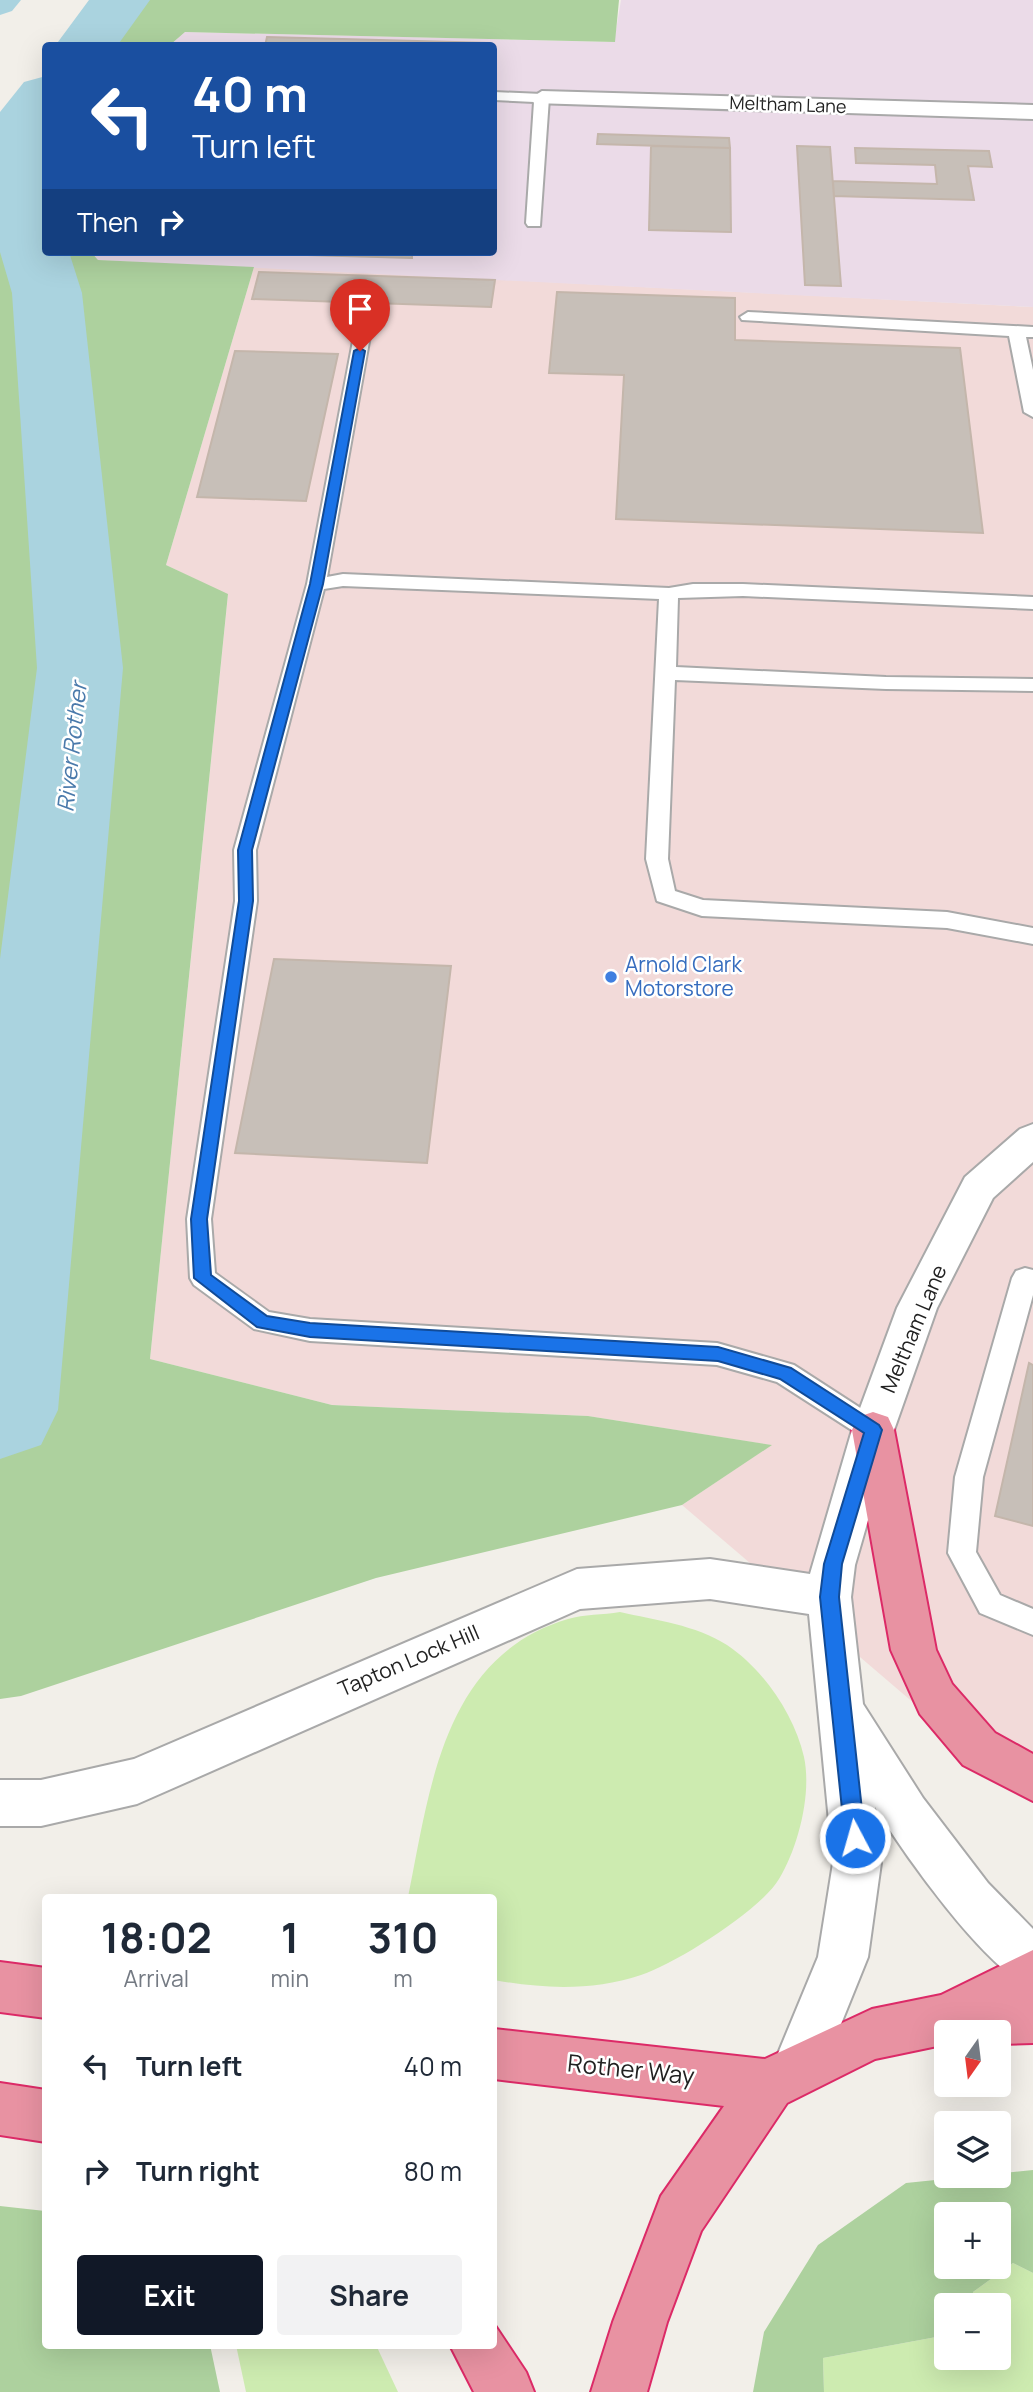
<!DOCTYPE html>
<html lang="en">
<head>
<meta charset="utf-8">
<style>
  body { margin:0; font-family:Manrope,sans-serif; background:#f2f2f3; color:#1f2937; height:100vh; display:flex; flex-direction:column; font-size:26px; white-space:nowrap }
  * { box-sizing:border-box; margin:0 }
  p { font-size:23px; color:#747a83 }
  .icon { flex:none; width:38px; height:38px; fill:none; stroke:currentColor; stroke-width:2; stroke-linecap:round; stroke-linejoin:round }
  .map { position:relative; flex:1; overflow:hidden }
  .drawer { position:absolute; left:42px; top:1894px; width:455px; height:455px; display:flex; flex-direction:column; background:#fff; border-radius:7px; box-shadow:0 7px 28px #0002 }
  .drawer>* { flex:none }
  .hud { position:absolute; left:42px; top:42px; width:455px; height:214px; border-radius:7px; box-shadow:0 7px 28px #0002; background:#1a4fa0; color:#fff; overflow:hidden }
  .needle { width:46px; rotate:194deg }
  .tools { position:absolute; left:934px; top:2020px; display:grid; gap:14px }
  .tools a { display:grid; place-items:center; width:77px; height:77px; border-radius:7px; background:#fff; box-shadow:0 7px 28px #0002; font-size:35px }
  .pin { position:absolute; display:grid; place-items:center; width:60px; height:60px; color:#fff; margin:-72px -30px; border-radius:50% 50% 50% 0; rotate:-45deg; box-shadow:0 0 7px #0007 }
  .pin .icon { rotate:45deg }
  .me { position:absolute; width:77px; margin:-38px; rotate:354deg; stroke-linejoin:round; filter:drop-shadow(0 0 5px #0008) }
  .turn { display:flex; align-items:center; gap:24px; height:147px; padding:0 35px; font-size:32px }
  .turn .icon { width:91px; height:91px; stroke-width:2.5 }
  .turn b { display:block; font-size:49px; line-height:60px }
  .then { display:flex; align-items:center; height:66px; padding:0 35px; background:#0003; gap:14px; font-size:26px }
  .eta { display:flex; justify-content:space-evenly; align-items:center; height:119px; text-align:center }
  .eta b { font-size:42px; font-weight:700; line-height:49px }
  .primary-button { display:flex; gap:14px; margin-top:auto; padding:14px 35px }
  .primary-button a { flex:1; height:80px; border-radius:7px; background:#111827; color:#fff; font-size:28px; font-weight:700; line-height:80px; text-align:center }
  .primary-button a+a { background:#f2f2f3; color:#1f2937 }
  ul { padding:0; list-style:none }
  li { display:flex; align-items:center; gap:21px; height:105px; padding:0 35px }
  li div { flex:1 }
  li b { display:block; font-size:26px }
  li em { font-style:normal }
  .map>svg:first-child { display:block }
</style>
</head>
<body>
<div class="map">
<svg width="1033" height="2392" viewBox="0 0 1033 2392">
  <rect width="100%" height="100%" fill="#f2efe9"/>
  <path fill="#f2dad9" d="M254,267L1033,307V1777L943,1728L682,1505L771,1445L588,1416L332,1405L150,1359L228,595L166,565Z"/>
  <path fill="#ebdbe8" d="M621,0H1033V307L98,260L91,252H494V46L170,45L185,32L614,42Z"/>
  <path fill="#cdebb0" d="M620,1612C655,1620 696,1625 727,1645C763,1669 794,1714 804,1757C812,1794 798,1848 779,1879C761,1910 675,1964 641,1975C593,1991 543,1989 494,1980V1897H408C430,1789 443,1656 568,1619C584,1614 603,1615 620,1612Z
    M1013,2263L1033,2273V2392H824L823,2358L947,2335V2357H999V2305H972L973,2292Z
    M236,2345H376L398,2392H246Z"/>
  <path fill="#add19e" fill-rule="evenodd" d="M109,0H619L615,42L185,32L170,45H72Z
    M45,78L46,252H91L98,260L254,267L166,565L228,594L150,1359L332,1405L588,1416L772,1445L682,1505L376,1578L21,1696L0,1699V172L15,116Z
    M1033,2170V2273L1013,2263L973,2292L972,2305H947V2335L823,2358L824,2392H753L764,2332L818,2245L906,2183ZM947,2214H999V2266H947Z
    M0,2206L45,2211L46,2345H210L220,2392H0Z"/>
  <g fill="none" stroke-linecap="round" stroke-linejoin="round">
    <path fill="#aad3df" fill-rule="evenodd" d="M0,0H21L12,11L0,15Z"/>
    <path fill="#aad3df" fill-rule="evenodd" d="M89,0H150L117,46H55Z
      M46,76V252H69L82,293L123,668L58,1410L41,1445L0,1459V959L37,668L12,293L0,252V112L24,82Z"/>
  </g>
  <path fill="#c7bfb8" stroke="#c4b6ab" stroke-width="2" d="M267,37L491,43V46H265Z
    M598,134L729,138L730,148L597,144Z
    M651,146L730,148L731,232L649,230Z
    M797,146L830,147L841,286L805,285Z
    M855,148L989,151L992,167L968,166L974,200L834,196L833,181L937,184L935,165L856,163Z
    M197,252H412V258Z
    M259,272L495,280L491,307L252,299Z
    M557,292L735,298V340L960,348L983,533L616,519L624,375L549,373Z
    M235,351L338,354L306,501L197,497Z
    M274,959L451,966L427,1163L235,1153Z
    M1029,1363L1033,1365V1526L995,1516Z"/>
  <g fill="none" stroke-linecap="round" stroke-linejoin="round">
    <g stroke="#a9a9a9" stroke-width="4">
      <path id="lane" d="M494,92L542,94L549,98L540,226H528L526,223L534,102L494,100Z
        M748,312L1033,327V337H1026L1033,370V417L1024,412L1009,336L742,320L740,317Z
        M364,320L372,325L327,577L343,574L669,588L693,584H743L1033,597V609L743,596L678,598L676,667L886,677L1033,679V691L886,689L675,680L668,859L675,891L703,900L947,912L1033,928V944L947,928L702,916L657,901L646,859L659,599L343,586L324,589L256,850L257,901L211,1219L215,1273L269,1312L310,1319L717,1343L794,1365L882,1422L886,1430L882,1438L873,1441L864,1438L777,1382L717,1365L310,1341L254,1329L194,1285L190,1278L187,1219L235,901L234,850L307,584L356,325Z
        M1025,1268L1033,1270V1295L983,1477L976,1552L1000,1595L1033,1609V1635L980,1613L948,1553L955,1477L1012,1278L1016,1271Z"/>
    </g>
    <g stroke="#a9a9a9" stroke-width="4">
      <path id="street" d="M542,91L1033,105V119L534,103L531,98Z
        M1033,1124V1162L993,1198L937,1308L894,1430L855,1565L851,1597L863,1704L923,1798L988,1883L1033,1929V1989C984,1968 904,1854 875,1807L881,1863L868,1957L816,2086L798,2094L780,2086L772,2068L818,1957L833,1863L809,1614L710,1599L580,1609L137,1804L41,1826H0V1780H41L134,1759L577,1569L710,1559L810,1574L852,1430L897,1308L965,1177L1020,1129Z"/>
    </g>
    <g stroke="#dc2a67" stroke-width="4">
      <path id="highway" d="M873,1412L888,1417L894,1430L936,1650L952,1684L995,1733L1033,1754V1801L963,1765L920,1714L891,1650L852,1430L858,1417Z
        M1033,1950V2043L999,2044V2032H947V2044L875,2059L787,2103L701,2231L667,2322L647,2392H591L613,2322L661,2196L724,2106L494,2079V2029L765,2059L872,2009L941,1995Z
        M0,1962L46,1968V2018L0,2012Z
        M0,2083L46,2090V2142L0,2135Z
        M494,2324L526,2372L534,2392H474L450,2345H494Z"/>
    </g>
    <use href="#lane" fill="#fff" fill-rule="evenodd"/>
    <use href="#street" fill="#fff" fill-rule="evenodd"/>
    <use href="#highway" fill="#e892a2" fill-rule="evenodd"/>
  </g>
  <path fill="#1a73e8" stroke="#114b97" stroke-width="2" d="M360,348L365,351L323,584L252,850L253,901L207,1219L211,1275L267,1316L310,1323L718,1347L791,1368L879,1425L882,1430L842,1564L839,1597L865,1838L862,1845L855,1847L848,1845L845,1838L820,1597L824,1564L864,1433L780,1379L718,1361L310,1337L257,1327L194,1278L191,1219L239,901L238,850L310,584L354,351Z"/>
  <circle fill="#3f7fe0" stroke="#fff" stroke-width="2.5" cx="611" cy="977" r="7"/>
  <g text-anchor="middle" stroke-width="5" stroke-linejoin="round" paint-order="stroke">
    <g font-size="18" fill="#222" stroke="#fff">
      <text transform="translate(788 105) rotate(2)" y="6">Meltham Lane</text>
    </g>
    <g font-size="21" fill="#366cbe" stroke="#fff" text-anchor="start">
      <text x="625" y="972">Arnold Clark<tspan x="625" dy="24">Motorstore</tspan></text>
    </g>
    <g font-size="21" fill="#222" stroke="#fff">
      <text transform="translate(914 1329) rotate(-67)" y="7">Meltham Lane</text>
      <text transform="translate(409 1661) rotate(-23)" y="7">Tapton Lock Hill</text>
    </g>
    <g font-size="23" font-style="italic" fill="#4a7aab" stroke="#fff">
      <text transform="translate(72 747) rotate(-84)" y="8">River Rother</text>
    </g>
    <g font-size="24" fill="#222" stroke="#fff">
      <text transform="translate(631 2070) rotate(6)" y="8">Rother Way</text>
    </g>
  </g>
</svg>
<div class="tools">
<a><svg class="needle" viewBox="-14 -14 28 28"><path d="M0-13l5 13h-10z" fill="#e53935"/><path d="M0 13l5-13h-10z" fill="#747a83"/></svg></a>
<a><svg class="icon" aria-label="layers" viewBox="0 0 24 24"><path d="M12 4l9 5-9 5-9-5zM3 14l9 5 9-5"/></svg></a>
<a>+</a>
<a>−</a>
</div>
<div class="pin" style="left:360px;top:351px;background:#d93025"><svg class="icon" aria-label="arrive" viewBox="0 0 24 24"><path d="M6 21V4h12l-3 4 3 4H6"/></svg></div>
<svg class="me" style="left:855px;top:1838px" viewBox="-20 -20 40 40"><circle r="17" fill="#1a73e8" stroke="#fff" stroke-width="3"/><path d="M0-11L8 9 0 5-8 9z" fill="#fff"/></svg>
<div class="hud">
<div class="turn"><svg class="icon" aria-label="left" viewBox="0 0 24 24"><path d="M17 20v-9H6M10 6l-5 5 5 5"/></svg><div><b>40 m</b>Turn left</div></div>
<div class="then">Then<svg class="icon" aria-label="right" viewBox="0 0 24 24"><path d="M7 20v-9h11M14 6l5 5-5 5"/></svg></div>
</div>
<section class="drawer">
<div class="eta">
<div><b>18:02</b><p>Arrival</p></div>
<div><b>1</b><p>min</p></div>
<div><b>310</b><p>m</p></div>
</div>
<ul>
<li><svg class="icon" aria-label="left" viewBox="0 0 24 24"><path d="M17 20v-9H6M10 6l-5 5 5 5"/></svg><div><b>Turn left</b></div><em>40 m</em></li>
<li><svg class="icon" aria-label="right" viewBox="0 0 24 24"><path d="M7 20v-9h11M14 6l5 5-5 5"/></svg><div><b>Turn right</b></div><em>80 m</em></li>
</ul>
<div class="primary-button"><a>Exit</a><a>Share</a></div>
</section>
</div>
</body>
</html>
